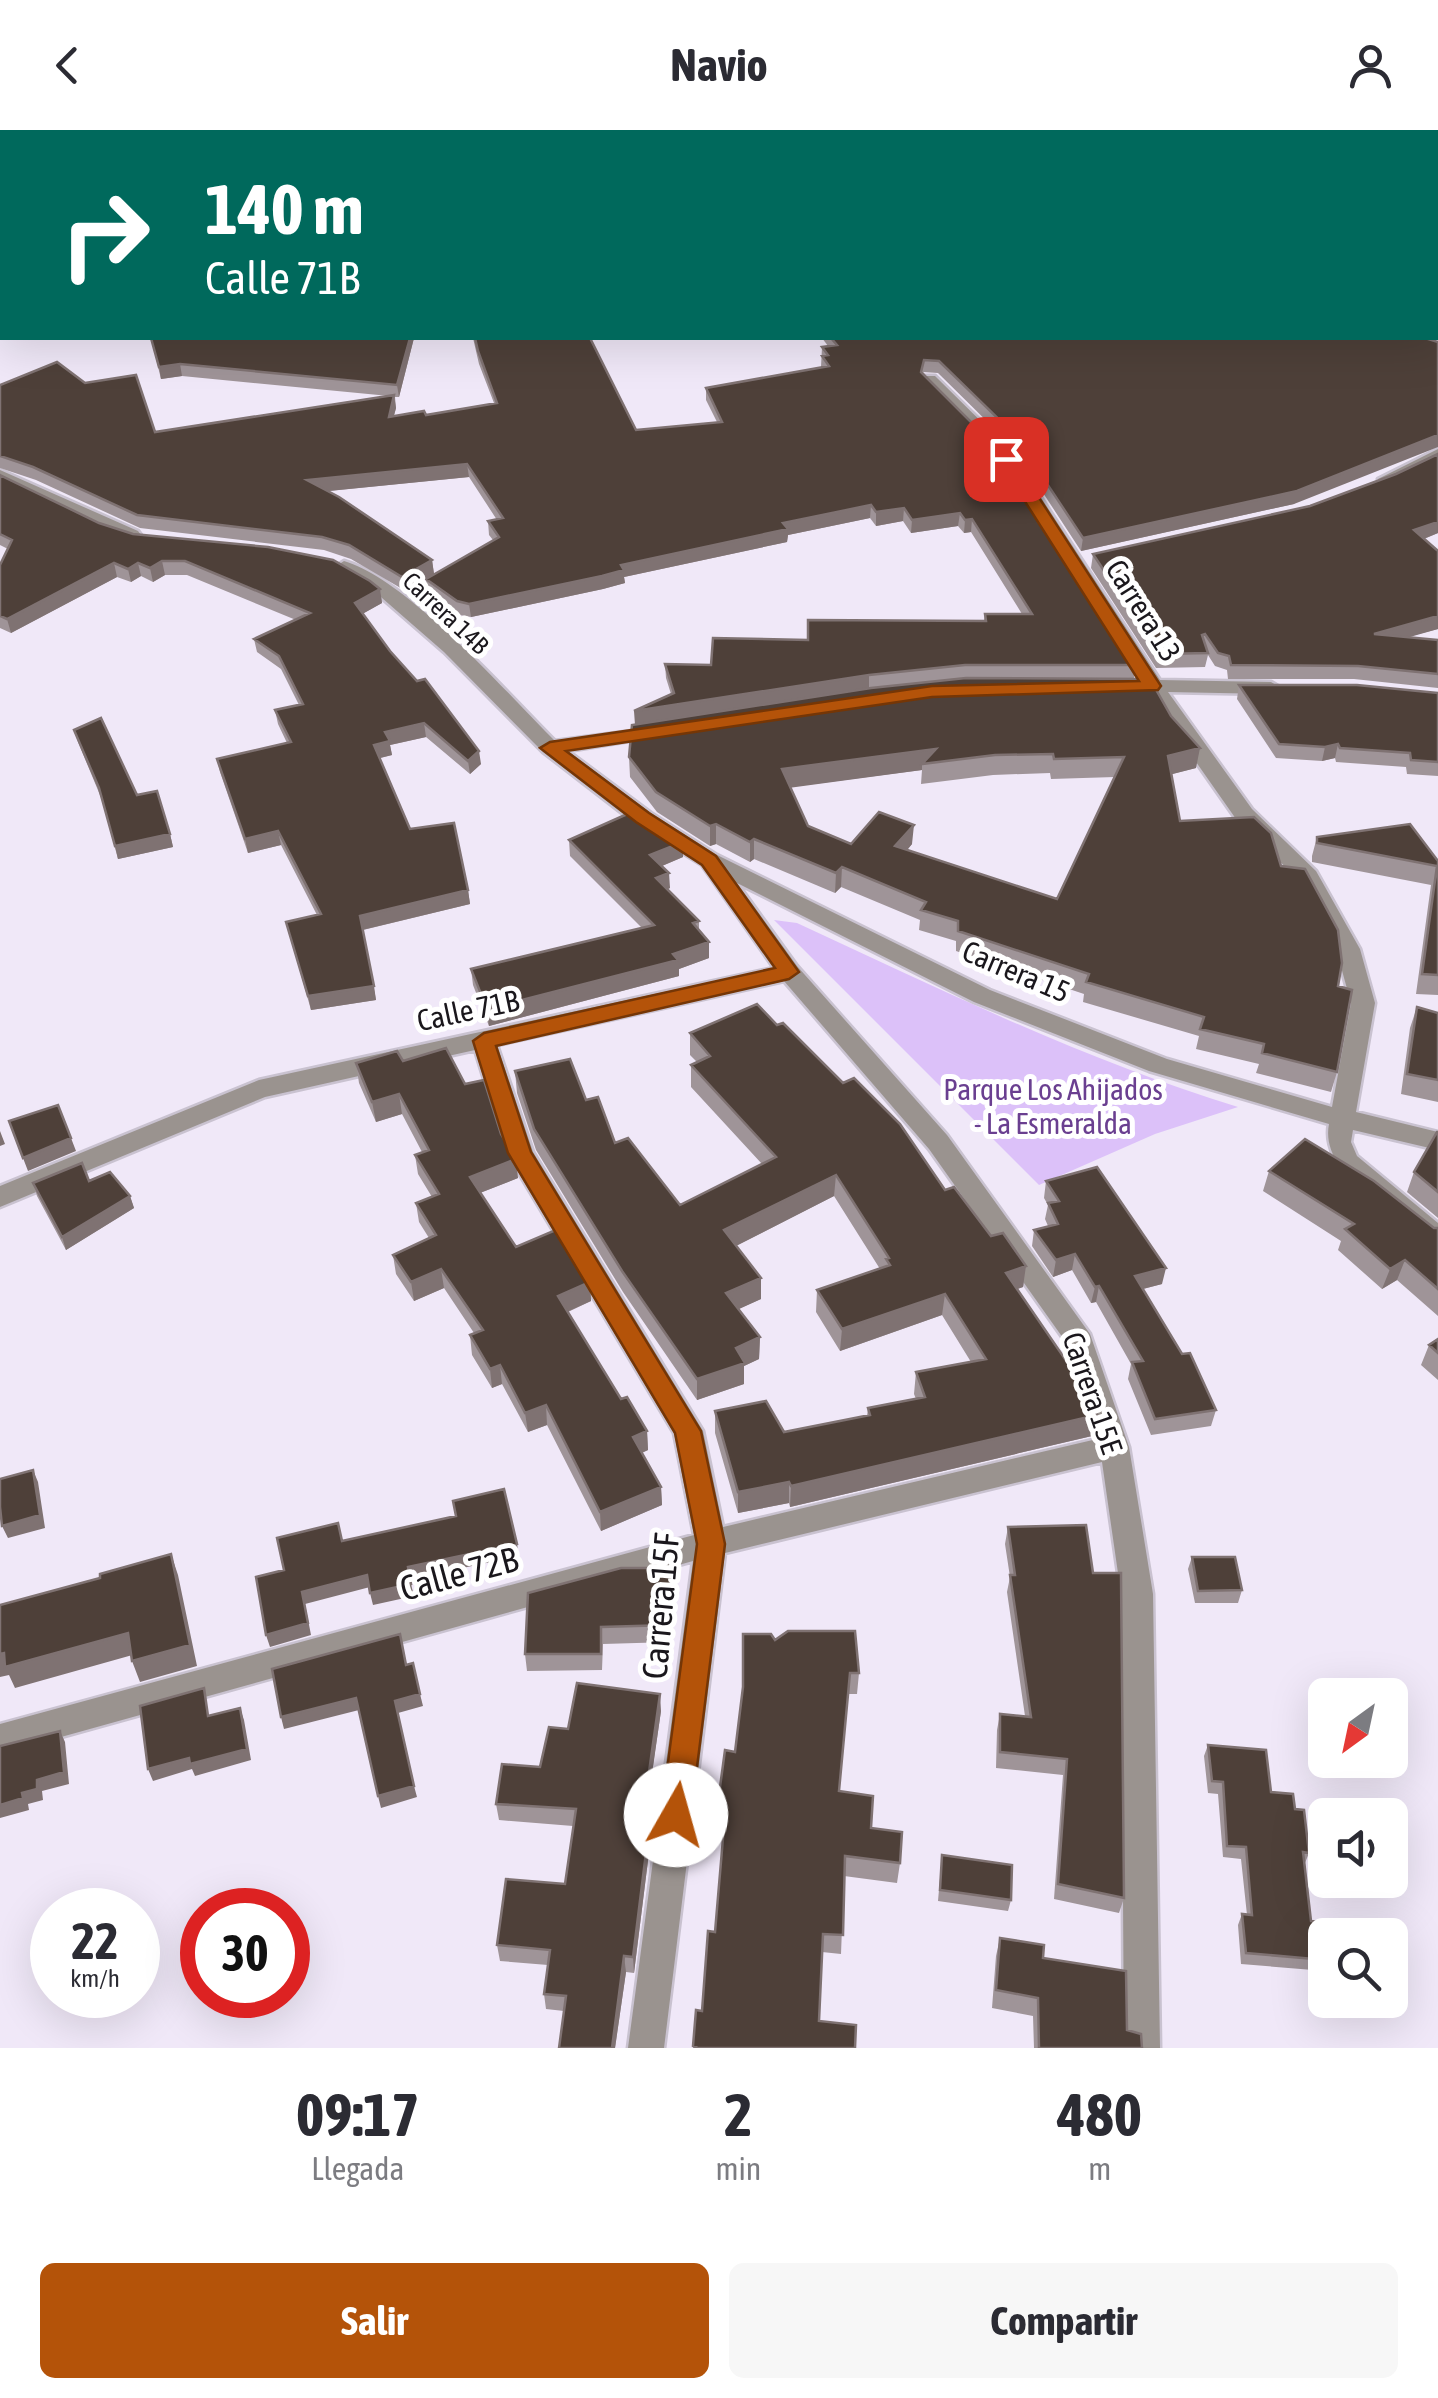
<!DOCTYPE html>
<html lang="es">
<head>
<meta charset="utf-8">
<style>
  body { margin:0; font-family:"Asap Condensed",sans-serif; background:#f7f7f7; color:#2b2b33; height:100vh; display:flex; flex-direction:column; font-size:38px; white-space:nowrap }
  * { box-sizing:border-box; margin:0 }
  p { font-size:32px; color:#7c7c81 }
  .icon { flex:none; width:55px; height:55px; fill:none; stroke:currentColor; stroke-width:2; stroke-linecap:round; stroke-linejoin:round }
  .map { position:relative; height:1918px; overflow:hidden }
  .panel { display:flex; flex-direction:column; background:#fff; flex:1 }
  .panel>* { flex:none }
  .hud { position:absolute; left:0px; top:0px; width:1440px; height:210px; box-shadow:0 10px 40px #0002; background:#00695c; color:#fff; overflow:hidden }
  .needle { width:65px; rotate:213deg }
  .controls { position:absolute; left:1308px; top:1548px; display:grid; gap:20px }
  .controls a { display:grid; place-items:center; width:100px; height:100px; border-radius:15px; background:#fff; box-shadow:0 10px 40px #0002; font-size:50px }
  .speed { position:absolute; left:30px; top:1758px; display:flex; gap:20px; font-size:50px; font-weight:700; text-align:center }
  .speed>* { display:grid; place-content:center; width:130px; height:130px; border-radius:50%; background:#fff; box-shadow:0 10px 40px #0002; line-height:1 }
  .speed small { font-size:25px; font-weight:400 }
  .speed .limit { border:15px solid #d22; background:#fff; color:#111 }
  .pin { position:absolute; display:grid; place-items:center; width:85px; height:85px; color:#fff; margin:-42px; border-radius:20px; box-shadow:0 5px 15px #0006 }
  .me { position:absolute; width:110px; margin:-55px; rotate:7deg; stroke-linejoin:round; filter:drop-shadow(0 0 8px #0008) }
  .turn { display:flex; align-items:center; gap:35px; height:210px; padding:0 40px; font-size:45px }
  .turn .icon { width:130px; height:130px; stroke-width:2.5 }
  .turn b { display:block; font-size:70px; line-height:85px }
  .eta { display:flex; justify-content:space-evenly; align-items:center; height:170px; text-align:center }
  .eta b { font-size:60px; font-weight:700; line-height:70px }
  .cta { display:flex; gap:20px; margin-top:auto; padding:20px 40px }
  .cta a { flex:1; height:115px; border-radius:15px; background:#b45309; color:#fff; font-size:40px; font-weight:700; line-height:115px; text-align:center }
  .cta a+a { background:#f7f7f7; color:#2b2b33 }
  header { display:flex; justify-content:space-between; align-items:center; height:130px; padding:0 40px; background:#fff; font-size:45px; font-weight:700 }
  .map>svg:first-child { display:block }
</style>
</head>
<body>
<header><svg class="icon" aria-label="back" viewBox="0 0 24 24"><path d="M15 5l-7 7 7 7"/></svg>Navio<svg class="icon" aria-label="person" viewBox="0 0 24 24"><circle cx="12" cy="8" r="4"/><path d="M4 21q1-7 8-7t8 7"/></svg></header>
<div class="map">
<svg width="1438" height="1918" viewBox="0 0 1438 1918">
  <rect width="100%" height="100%" fill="#f0e8f8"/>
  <path fill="#dcc1f9" d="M774,790L797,793C942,860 1086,931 1238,977L1155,1004L1039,1055Z"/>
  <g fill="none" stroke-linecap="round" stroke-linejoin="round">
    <g stroke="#c9c2d0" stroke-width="5">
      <path id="minor" d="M0,109H2V117H0Z
        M923,246H935L1010,320L1160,550L1271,552L1281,558L1271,564L1168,562L1252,679L1316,741L1360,819L1375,873L1356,982L1438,1002V1020L1353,1000L1351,1012L1357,1026L1438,1093V1118L1429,1115C1394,1086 1319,1043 1329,994L1149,941L974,872L737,753L797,836L947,1005L1090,1204L1129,1317L1153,1464L1160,1918H1124L1121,1464L1102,1332L725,1423L664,1918H628L693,1431L0,1624V1594L694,1405L674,1303L507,1023L475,920L265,967L0,1077V1056L259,950L774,838L702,735L635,693L543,622L444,522L374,461L337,441L335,437L344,431C407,449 506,562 555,611L671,596L674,600L671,604L568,621L651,683L717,725L990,860L1167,929L1332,977L1351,873L1336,819L1299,750L1236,689L1147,562L1134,560L1131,556L1140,550L997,327L923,252ZM784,851L929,1019L1063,1208L1097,1309L723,1397L703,1301L533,1022L497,915Z
        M1438,319V331L1393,353H1381L1378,349Z
        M0,340L138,401L141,405L138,409H126L0,352Z"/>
    </g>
    <use href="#minor" fill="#9a938f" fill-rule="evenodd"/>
  </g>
  <path fill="#9f9498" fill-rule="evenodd" d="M151,208H414L399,267H395L396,278L394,286L426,285L494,273L479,234L473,208H590L636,300L717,292L706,270V258L821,237L822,217L828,216L822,208H1425L1294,374L1081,421L1013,317L938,243L923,242L1136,535L1134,548H964L871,558L1196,638L1172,644L1180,691L1281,736L1338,856L1337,942L1331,962L1256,943L1259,934L1196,919L1199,906L1083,872L1084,864L956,821V811L919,800L920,790L841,757L835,763L754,729L750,732L716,714L710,716L657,682L630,647L629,627L635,595L671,564L666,548L665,534L711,535L808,510L984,491L985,484H1022L971,402L964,403L958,396L911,403L903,391L876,396L870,388L788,405L787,412L624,447L625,453L603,459L471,487L459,485L427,462L426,449L493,410L489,405L488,391L497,390L469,347L328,361L432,430L434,444L404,460L351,429L324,420L140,398L36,350L0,338V255L155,302L389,266L182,246L161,249ZM922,640L921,654L993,645L1050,643L1051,649L1115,647L1057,769L907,720L912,714H851L808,696L790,657Z
    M1438,324V403L1424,409L1438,421V499L1407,507L1438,510V558L1354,549H1228L1227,540L1215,536L1208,525L1205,537L1156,538L1091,438L1093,424L1310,376L1396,344Z
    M0,345L99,393L133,404L380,459L382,473L362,484L390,521L481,634L470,644L426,607L390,615L392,625L380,628L410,699L468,760L470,774L363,800L376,870L311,880L286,792L317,785L281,715L248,723L220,642L217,629L287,613L278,594L275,580L299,575L281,539L257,522L254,509L296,490L187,445H165L153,452L141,446L131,452L117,447L11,503L0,498V435L8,419L0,415Z
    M1239,555L1438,563V646L1407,644L1406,637L1336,632L1335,628L1322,631L1276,628L1237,569Z
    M74,600L170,704L173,717L118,729L102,670L78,612Z
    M1317,707L1437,731L1438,729V865L1416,864L1431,755L1312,732V726Z
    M569,710L683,712V727L662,736L670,758L668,759L699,791V801L709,828L679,839V846L489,896L473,855L471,839L642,798L570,726Z
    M1417,877L1438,883V972L1401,964L1410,898Z
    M777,895L991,1106L1026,1136L1023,1157L1017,1159L1097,1285L1092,1306L790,1377L789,1373L738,1383L715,1303V1281L784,1302L867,1286L868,1278L916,1269L914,1264L916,1242L971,1232L942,1185L840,1221L816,1182L817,1160L880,1139L834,1066L736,1116L761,1169L738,1179L760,1207L759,1229L744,1236V1254L697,1270L623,1162L536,1020L517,963L515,941L586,970L615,1013L680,1075L762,1034L691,957V935L697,932L690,925V903Z
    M403,931L465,954L501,1004L518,1048L480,1063L516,1117L590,1152L591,1171L568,1182L621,1269L647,1301L648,1320L642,1323L661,1357L662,1375L601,1401L547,1295L528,1302L502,1254L492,1258L472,1225L470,1205L474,1203L444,1158L414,1171L396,1144L393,1125L429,1108L419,1092L416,1073L432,1067L418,1044L415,1025L422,1022L402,984L376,992L359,953L356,933Z
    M1438,1002V1088L1407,1062L1414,1042Z
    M1269,1041L1438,1098V1186L1397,1150L1382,1159L1338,1120L1341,1111L1263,1061Z
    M89,1051L130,1066L134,1078L66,1120L37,1066L33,1053Z
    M1046,1051L1162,1154L1143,1159L1216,1280L1211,1296L1151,1305L1128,1249L1131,1234L1096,1172L1091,1173L1072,1140L1053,1147L1032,1116L1034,1100L1048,1096L1045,1089L1048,1075L1044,1068Z
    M1438,1209V1250L1421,1235L1429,1215Z
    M1008,1397L1124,1768L1119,1783L1054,1769L1063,1645L996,1638L997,1600L1000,1584L1025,1586L1007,1462L1010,1447L1005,1414Z
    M1192,1427L1242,1460L1238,1473H1195L1188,1439Z
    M670,1438V1512L603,1514L602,1540L527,1541L525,1524Z
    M775,1510L859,1543L857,1564H848L839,1661L900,1733L897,1753L844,1746L841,1824L822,1822L819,1891L855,1918H693L696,1880L702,1881L715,1802L725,1693L718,1692V1672Z
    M661,1581L652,1642H656L657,1658L634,1843L626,1842L615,1918H559L564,1881L546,1879L544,1864L548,1835L500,1831L497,1815L565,1754L573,1696L499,1690L496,1674L540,1637L568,1599Z
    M1208,1615L1295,1679L1309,1723L1305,1733L1311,1791L1325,1805V1841L1241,1834L1238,1795L1242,1784L1247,1785L1241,1729L1223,1727L1218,1664L1208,1663L1204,1626Z
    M942,1725L1011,1770L1008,1781L938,1771Z
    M1000,1808L1043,1828L1127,1900L1142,1918H1034L1033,1886L992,1878L996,1826Z"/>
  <path fill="#7f7272" d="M410,208H414L399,267L397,255Z
    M180,234L182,246L161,249L159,237Z
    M394,265L396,278L390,299L389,287Z
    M1438,305V317L1294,374L1081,421L1083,408Z
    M467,334L469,347L309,363L307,350Z
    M871,375L870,388L788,405L787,412L624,447L625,453L603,459L471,487L469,474L783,393Z
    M904,378L903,391L876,396V382Z
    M960,383L958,396L911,403L912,390Z
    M972,389L971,402L964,403L965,390Z
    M1438,392V403L1411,414L1414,400Z
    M432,430L434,444L404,460L402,447Z
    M162,431L165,445L153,452L150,438Z
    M114,433L117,447L11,503L7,489Z
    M138,433L141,446L131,452L128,439Z
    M380,459L382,473L357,487L355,473Z
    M1438,486V499L1371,518L1374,504Z
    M869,545V558L635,595L634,581Z
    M424,593L426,607L390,615L392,625L376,629L374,615L385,602Z
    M1338,614L1335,628L1322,631L1325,617Z
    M1200,618L1196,638L1165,646L1168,626Z
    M936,619L922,634V640L781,659L782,639Z
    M479,621L481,634L470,644L468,631Z
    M716,694V714L710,716V696Z
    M914,695L912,714L894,736L895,716Z
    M278,701L281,715L248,723L245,709Z
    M170,704L173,717L118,729L115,716Z
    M754,709V729L750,732V712Z
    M683,712V727L650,741V725Z
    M842,737L841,757L835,763L836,743Z
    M669,743L670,758L657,764L656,748Z
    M468,760L470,774L362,800L360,786Z
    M709,812V828L679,839V846L489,896L487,879L673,824Z
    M374,856L376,870L311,880L308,866Z
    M399,964L402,984L376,992L372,972Z
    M0,1001L5,1014L0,1016Z
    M71,1008L76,1021L28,1041L23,1028Z
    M516,1029L518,1048L472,1066L470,1047Z
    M836,1045L834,1066L724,1122V1100Z
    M130,1066L134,1078L66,1120L62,1107Z
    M1075,1124L1072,1140L1053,1147L1056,1130Z
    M1405,1130L1397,1150L1382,1159L1390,1139Z
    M1026,1136L1023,1157L1003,1164L1006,1143Z
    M1166,1138L1162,1154L1131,1162L1135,1146Z
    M441,1139L444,1158L414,1171L411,1152Z
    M761,1148V1169L726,1185V1163Z
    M590,1152L591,1171L560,1185L558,1166Z
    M1099,1156L1096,1172L1091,1173L1095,1157Z
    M945,1164L942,1185L840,1221L842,1199Z
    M760,1207L759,1229L744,1236V1254L697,1270V1249L736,1218Z
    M500,1235L502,1254L492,1258L490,1239Z
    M546,1275L547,1295L528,1302L525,1283Z
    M1097,1285L1092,1306L790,1377L791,1356Z
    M647,1301L648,1320L634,1326L633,1307Z
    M33,1340L38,1352L45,1398L8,1408L2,1396Z
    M789,1352V1373L738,1383V1362Z
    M661,1357L662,1375L601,1401L600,1382Z
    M517,1414L519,1426L410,1449L408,1437Z
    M171,1424L178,1445L197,1536L140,1552L132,1531Z
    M367,1445L370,1457L305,1474L311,1505L270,1517L266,1505L302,1462Z
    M411,1454L414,1466L373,1475L370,1463Z
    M128,1503L136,1524L15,1558L9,1545L0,1547V1524Z
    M420,1564L423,1576L398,1583L395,1571Z
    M660,1564L661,1581L650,1658L649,1642Z
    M356,1568L359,1580L284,1599L281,1587Z
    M240,1578L244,1590L251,1630L195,1646L192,1639L153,1651L148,1639L189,1628Z
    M60,1601L65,1612L69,1654L42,1661L43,1670L28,1674L29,1680L0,1688V1675L22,1663Z
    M656,1642L657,1658L634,1843L633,1827Z
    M414,1656L417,1667L381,1678L378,1666Z
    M624,1826L626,1842L615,1918H612Z"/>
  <path fill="#4e4039" stroke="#7f7272" stroke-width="2.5" fill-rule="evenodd" d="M0,0H1438V74V2H2V43L0,32Z
    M0,46H2V95H0Z
    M151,208H410L397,255L180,234L159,237Z
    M475,208H590L636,300L722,292L706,258L829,236L822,226L828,225L822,217L837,215L831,208H1425L1438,212V305L1297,361L1083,408L1014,304L939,231L924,230L921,242L995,316L1136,535H965L869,545L634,581L674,563L665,534L711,535L713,508L808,510V490L986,491L985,484H1032L972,389L965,390L960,383L912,390L904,378L876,382L871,375L783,393L788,399L621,435L624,440L602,446L469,474L457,471L426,449L499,407L488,391L503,388L467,334L307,350L339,367L432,430L402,447L349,415L322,407L137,385L33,337L0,326V255L57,232L85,253L136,245L155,302L394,265L389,287L424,281L426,285L497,273L478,221Z
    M1438,324V392L1414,400L1438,421V486L1374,504L1438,510V544L1358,536L1231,535L1229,526L1218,523L1205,504L1202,505L1208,523L1159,524L1093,424L1310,376L1396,344Z
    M0,345L99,393L133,404L268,417L333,430L370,451L380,459L355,473L390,521L417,551L425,549L479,621L468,631L424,593L385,602L390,611L374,615L410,699L454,693L468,760L360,786L374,856L308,866L286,792L321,784L278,701L245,709L217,629L291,612L275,580L303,574L279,526L254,509L310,483L185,431H162L150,438L138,433L128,439L114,433L7,489L0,486V435L12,410L0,404Z
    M966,548L1150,549L1171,586L1200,618L1168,626L1180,691L1254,687L1271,703L1281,736L1305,739L1338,800L1342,833L1338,856L1352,860L1337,942L1262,923L1264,914L1200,899L1204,887L1086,852L1089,844L958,801V791L921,780L926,772L842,737L836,743L754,709L750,712L716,694L710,696L656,662L629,627L632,595L871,558ZM936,619L922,634L995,625L1053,624L1054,629L1124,627L1057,769L895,716L914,695L879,682L851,714L808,696L782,639Z
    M1239,555H1357L1438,563V632L1411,630L1410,623L1340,618L1338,614L1325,617L1279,614Z
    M101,588L137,665L157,661L170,704L115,716L99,658L74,600Z
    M634,681L683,712L650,725L669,743L656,748L699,791L693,793L709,812L673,824L678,830L487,879L471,839L654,795L569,710Z
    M1410,694L1438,731V845L1422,844L1437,736L1317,713V707Z
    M757,874L777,895L783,893L843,953L854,948L900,994L945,1060L954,1057L991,1106L1003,1103L1026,1136L1006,1143L1089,1264L1097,1285L791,1356L789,1352L738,1362L715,1281L766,1271L784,1302L870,1285L868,1278L925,1267L916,1242L986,1229L945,1164L842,1199L817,1160L890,1135L886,1129L889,1128L836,1045L724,1100L761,1148L726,1163L760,1207L736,1218L745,1233L697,1249L622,1141L534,999L515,941L570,929L586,970L598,967L615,1013L628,1008L680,1075L776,1027L691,935L710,926L690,903Z
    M1417,877L1438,883V950L1407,944Z
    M446,918L465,954L484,950L501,1004L516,1029L470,1047L516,1117L558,1099L590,1152L558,1166L621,1269L627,1267L647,1301L633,1307L661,1357L600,1382L546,1275L525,1283L500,1235L490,1239L470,1205L483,1200L441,1139L411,1152L393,1125L436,1105L416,1073L439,1064L415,1025L429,1020L399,964L372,972L356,933L397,921L403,931Z
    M58,975L71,1008L23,1028L9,991Z
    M1437,1002H1438V1062L1414,1042Z
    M1305,1009L1374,1051L1434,1098H1438V1159L1405,1130L1390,1139L1345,1099L1354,1094L1269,1041Z
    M82,1033L89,1051L110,1042L130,1066L62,1107L33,1053Z
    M1097,1037L1166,1138L1135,1146L1182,1224L1190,1223L1216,1280L1155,1289L1132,1232L1143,1231L1099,1156L1095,1157L1075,1124L1056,1130L1034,1100L1058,1094L1048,1073L1059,1071L1046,1051Z
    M1438,1209V1223L1429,1215Z
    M33,1340L40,1385L2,1396L0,1377V1349Z
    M504,1359L517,1414L408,1437L411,1454L370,1463L367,1445L302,1462L308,1493L266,1505L256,1447L284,1440L277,1408L338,1393L342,1411L456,1386L453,1371Z
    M1086,1395L1093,1443H1121V1447L1124,1768L1058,1754L1067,1629L1000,1622V1584L1031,1587L1010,1445H1015L1008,1397Z
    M171,1424L190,1515L132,1531L128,1503L5,1537L4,1523L0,1524V1475L100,1448V1444Z
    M1192,1427H1235L1242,1460L1198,1461Z
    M621,1438H670V1495L601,1497V1524H525L528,1463Z
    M788,1501H855L859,1543H850L839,1661L873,1666L871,1698L902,1702L900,1733L845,1726L843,1805L823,1804L819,1891L856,1895L855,1918H698L693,1916L696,1880L702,1881L708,1801L715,1802L726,1673L718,1672L725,1620L735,1622L743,1557V1504H771L775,1510Z
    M400,1504L406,1535L413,1533L420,1564L395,1571L414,1656L378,1666L356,1568L281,1587L272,1539Z
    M577,1553L660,1564L649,1642H656L633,1827L624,1826L612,1918H559L566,1866L544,1864L550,1820L497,1815L506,1749L565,1754L576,1679L496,1674L502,1634L540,1637L549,1597L568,1599Z
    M204,1558L208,1586L240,1578L247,1619L190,1634L189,1628L148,1639L140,1576Z
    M60,1601L64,1642L37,1650V1659L22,1663L23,1668L0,1675V1616Z
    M1208,1615L1266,1620L1271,1662L1293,1664L1295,1679L1304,1680L1309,1723L1303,1722L1311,1791L1325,1792L1327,1805H1325V1830L1246,1823L1242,1784L1252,1785L1246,1717L1227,1716L1223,1652L1212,1651Z
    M942,1725L1012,1735L1011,1770L940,1760Z
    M1000,1808L1044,1815L1043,1828L1126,1841L1127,1900L1141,1904L1142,1918H1039L1038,1868L996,1860Z"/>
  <path fill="#b45309" stroke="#753606" stroke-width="2.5" d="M1006,324L1014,329L1161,556L1158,560L932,567L566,621L649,683L716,726L799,842L789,849L496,916L531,1022L701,1301L725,1414L691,1685L687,1695L676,1700L665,1695L661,1685L697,1414L675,1303L508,1023L473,911L484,903L775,838L702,735L636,692L540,618L550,612L932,556L1139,551L998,329Z"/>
  <g text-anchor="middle" stroke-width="10" stroke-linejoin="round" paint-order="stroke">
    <g font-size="25" fill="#1a171c" stroke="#fff">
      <text transform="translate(446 483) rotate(43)" y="9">Carrera 14B</text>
    </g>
    <g font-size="30" fill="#1a171c" stroke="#fff">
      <text transform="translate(1143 481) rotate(58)" y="10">Carrera 13</text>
      <text transform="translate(1016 842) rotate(23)" y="10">Carrera 15</text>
      <text transform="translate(468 881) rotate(-12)" y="10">Calle 71B</text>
      <text transform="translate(1092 1263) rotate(71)" y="10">Carrera 15E</text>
    </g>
    <g font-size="30" fill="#6a3f90" stroke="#fff">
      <text x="1053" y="970">Parque Los Ahijados<tspan x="1053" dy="34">- La Esmeralda</tspan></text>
    </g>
    <g font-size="35" fill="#1a171c" stroke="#fff">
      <text transform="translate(459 1444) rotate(-15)" y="12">Calle 72B</text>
      <text transform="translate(661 1476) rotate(-85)" y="12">Carrera 15F</text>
    </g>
  </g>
</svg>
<div class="controls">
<a><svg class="needle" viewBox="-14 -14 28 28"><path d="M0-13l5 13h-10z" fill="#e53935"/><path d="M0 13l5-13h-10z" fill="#7c7c81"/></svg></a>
<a><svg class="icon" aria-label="sound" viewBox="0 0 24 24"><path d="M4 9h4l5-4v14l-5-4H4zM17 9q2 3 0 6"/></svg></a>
<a><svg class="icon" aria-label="search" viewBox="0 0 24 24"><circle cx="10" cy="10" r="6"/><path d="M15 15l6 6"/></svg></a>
</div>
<div class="speed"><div>22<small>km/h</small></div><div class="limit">30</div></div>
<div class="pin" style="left:1006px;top:329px;background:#d93025"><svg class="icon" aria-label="arrive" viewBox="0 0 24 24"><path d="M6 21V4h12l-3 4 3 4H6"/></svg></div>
<svg class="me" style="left:676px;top:1685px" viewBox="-20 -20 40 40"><circle r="19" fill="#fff"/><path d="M0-13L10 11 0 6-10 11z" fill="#b45309"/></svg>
<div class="hud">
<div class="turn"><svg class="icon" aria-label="right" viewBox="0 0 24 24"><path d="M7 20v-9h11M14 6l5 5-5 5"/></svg><div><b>140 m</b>Calle 71B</div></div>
</div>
</div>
<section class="panel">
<div class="eta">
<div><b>09:17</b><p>Llegada</p></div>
<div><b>2</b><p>min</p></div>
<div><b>480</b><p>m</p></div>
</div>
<div class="cta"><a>Salir</a><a>Compartir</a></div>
</section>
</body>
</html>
